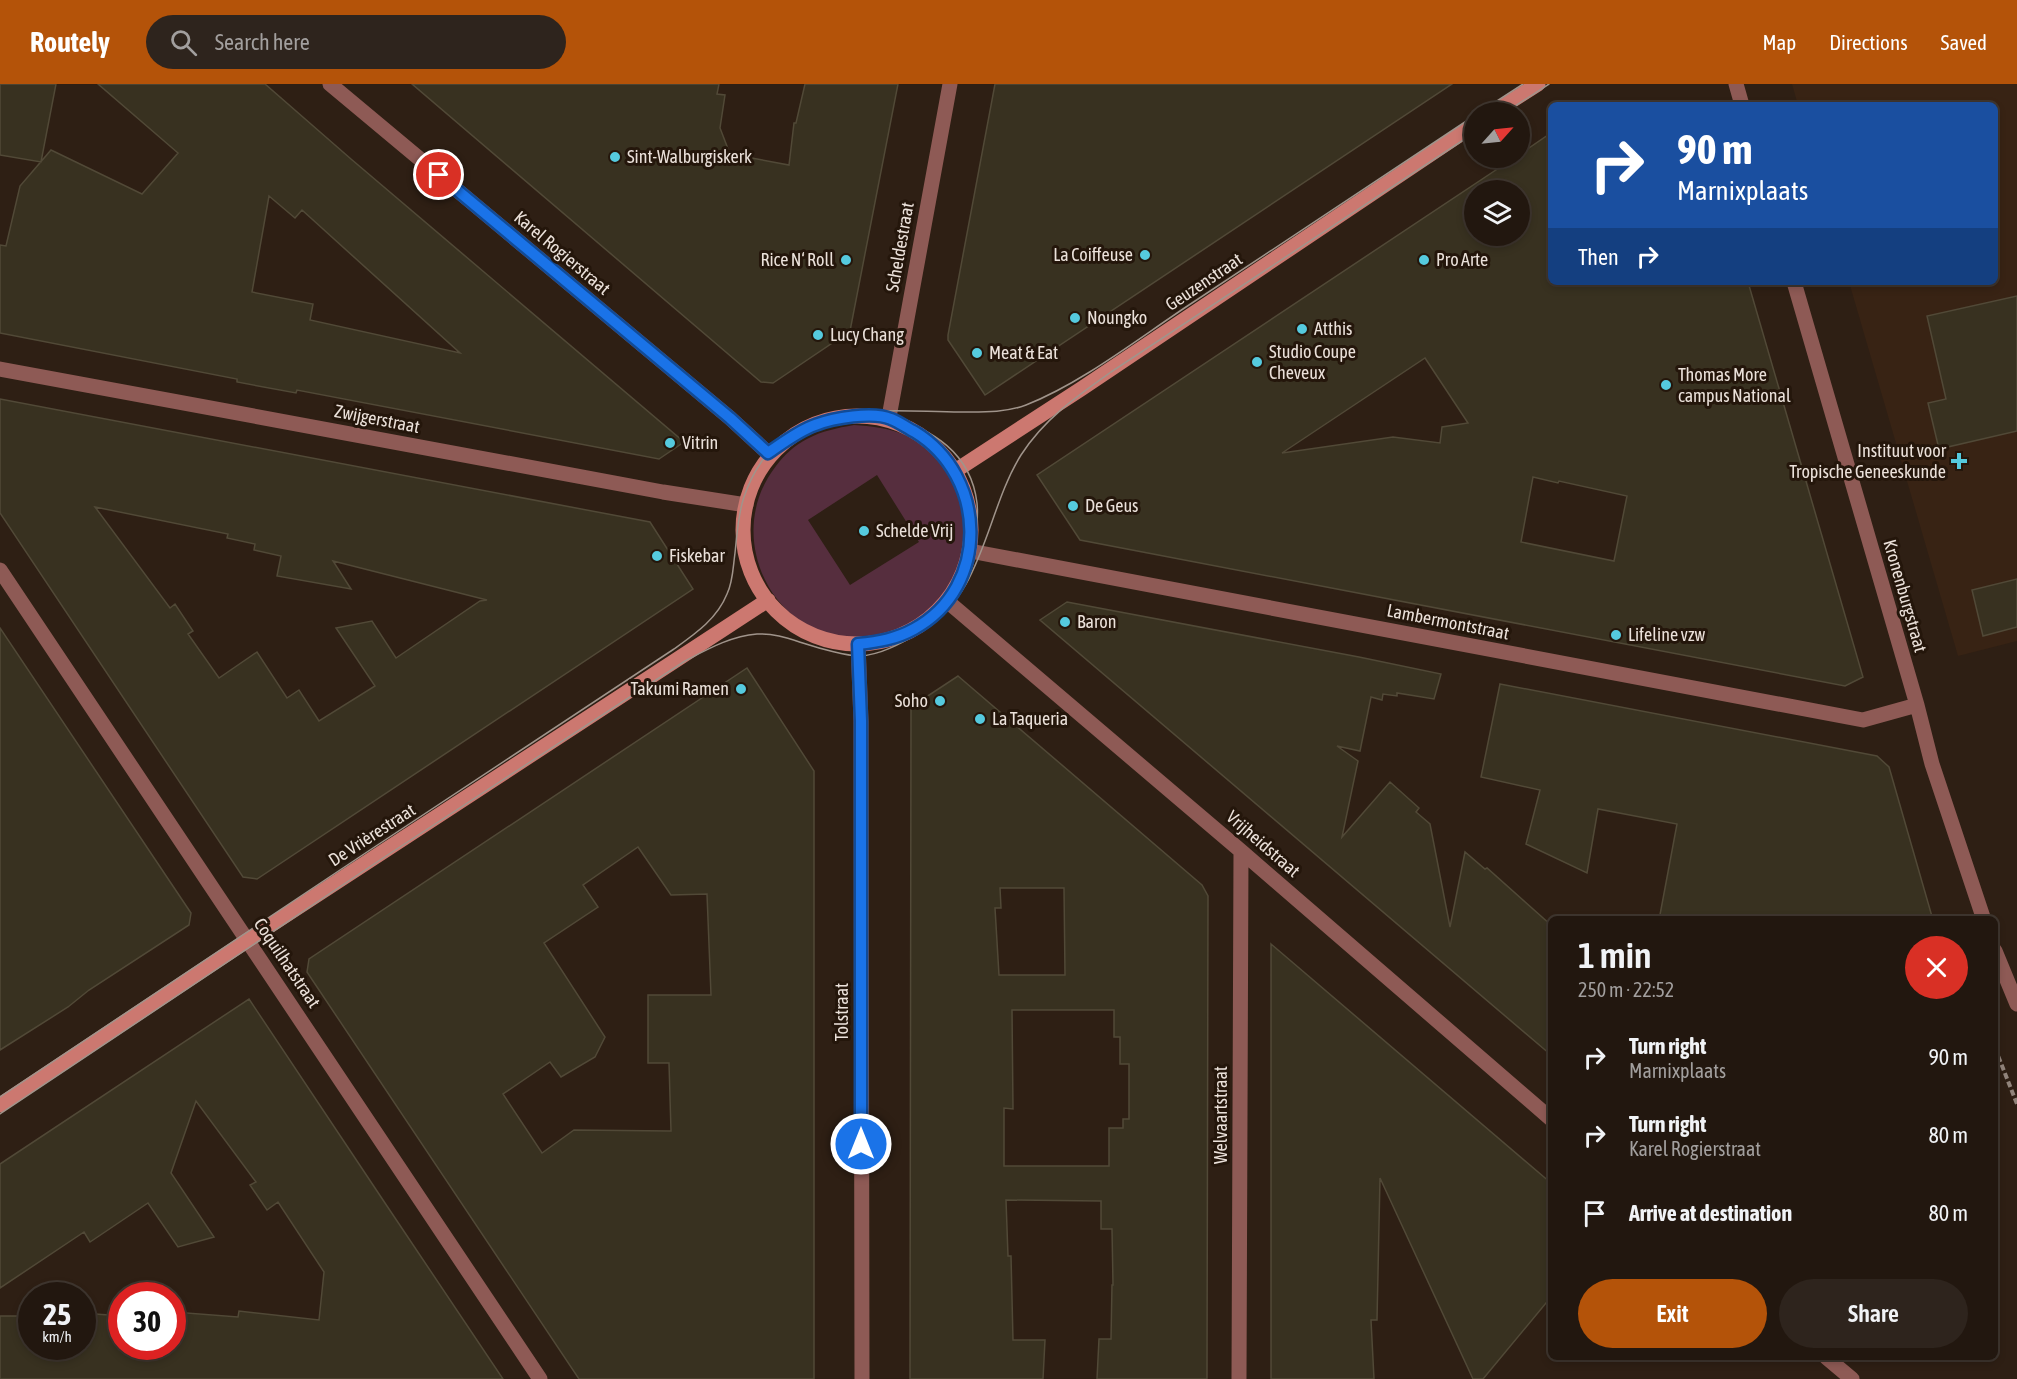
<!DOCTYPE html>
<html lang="en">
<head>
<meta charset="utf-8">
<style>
  body { margin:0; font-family:"Asap Condensed",sans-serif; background:#2e241d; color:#f1f3f6; height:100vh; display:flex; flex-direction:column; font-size:22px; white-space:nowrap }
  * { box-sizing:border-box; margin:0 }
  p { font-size:20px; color:#a29f9e }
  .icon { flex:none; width:33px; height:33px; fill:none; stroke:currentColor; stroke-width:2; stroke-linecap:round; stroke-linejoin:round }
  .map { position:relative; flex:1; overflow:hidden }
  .side { position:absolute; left:1548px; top:832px; width:450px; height:444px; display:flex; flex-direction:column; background:#22170f; border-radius:9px; box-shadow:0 3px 9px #0003,0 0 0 2px #3f362f }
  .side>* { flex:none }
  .hud { position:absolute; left:1548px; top:18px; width:450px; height:183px; border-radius:9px; box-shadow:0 3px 9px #0003,0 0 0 2px #3f362f; background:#1a4fa0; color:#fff; overflow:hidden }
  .needle { width:39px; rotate:63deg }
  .tools { position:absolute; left:1464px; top:18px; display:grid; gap:12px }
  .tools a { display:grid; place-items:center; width:66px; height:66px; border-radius:50%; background:#22170f; box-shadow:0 3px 9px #0003,0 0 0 2px #3f362f; font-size:30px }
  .speed { position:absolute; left:18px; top:1198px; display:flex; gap:12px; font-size:30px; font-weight:700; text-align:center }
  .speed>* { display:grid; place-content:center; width:78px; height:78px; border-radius:50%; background:#22170f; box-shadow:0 3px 9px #0003,0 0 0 2px #3f362f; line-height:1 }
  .speed small { font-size:15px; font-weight:400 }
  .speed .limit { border:9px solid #d22; background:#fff; color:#111 }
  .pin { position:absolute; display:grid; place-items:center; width:51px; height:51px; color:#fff; margin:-26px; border:3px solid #fff; border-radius:50%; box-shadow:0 2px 6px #0007 }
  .me { position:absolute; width:66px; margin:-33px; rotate:0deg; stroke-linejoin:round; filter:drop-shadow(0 0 4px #0008) }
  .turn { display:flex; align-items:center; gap:21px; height:126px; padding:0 30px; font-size:27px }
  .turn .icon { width:78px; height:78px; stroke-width:2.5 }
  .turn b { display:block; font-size:42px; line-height:51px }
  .then { display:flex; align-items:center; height:57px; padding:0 30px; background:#0003; gap:12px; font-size:22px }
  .round { display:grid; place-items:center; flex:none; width:63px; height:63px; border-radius:32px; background:#2e241d }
  .headline { display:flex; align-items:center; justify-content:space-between; height:102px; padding:0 30px }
  h1 { font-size:36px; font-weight:600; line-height:45px }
  .button { display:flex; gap:12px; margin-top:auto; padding:12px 30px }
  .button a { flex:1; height:69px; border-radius:36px; background:#b45309; color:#fff; font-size:24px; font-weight:600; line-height:69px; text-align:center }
  .button a+a { background:#2e241d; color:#f1f3f6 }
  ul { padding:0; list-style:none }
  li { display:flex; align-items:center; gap:18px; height:78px; padding:0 30px }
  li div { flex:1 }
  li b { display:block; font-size:22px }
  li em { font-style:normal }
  header { display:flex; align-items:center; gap:36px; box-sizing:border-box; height:84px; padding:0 30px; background:#b45309; color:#fff }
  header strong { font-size:28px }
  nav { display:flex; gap:33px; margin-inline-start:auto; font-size:21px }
  .search { width:420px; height:54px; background:#2e241d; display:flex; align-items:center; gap:15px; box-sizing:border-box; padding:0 21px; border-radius:33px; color:#a29f9e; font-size:22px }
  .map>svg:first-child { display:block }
</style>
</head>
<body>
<header>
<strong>Routely</strong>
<div class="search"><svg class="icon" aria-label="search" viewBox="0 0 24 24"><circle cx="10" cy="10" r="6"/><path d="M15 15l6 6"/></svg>Search here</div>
<nav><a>Map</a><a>Directions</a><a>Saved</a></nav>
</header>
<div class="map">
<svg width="2017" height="1295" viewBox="0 0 2017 1295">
  <rect width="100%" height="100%" fill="#2e1f14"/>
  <path fill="#382314" d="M1792,0H2017V557L1958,572L1849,198H1995V21H1798Z"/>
  <path fill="#562e3e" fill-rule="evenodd" d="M854,341C871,342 887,344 903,350C920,357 937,373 947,388C992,457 950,550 865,555C773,560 721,452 776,382C784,371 795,361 807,355C822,347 837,344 854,341ZM877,391L919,458L850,501L808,436Z"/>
  <path fill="#383120" stroke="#514937" stroke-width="1.5" fill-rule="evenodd" d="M0,0H56L41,78L0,71Z
    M98,0H265L351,75L684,358L659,375L297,306L296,309L237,298V295L0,249V161L6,162L20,102L51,66L142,110L178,69ZM269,112L295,134L302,126L460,269L310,236L313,220L252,208Z
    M412,0H719L717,10L725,11L720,44L730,70L789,81L794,39H796L805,0H898L850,247L773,299L761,298Z
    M995,0H1452L985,311L948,256V251Z
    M1551,49V198H1748L1863,593L1845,602L1080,456L1037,391L1514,74H1520V70ZM1474,106H1520V152H1474ZM1425,274L1468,339L1442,343L1440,359L1393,353L1282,369ZM1533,393L1558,399L1559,397L1627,412L1614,477L1521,458Z
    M2017,212V347L1939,365L1928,319L1946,315L1927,232Z
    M0,315L650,438L693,505L257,795L243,793L0,429ZM95,423L228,450L227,454L255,460L254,466L281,472L277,492L351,505L333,477L487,516L480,517L396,574L372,537L336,544L375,602L319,637L299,606L287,614L257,568L219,594L188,550L193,547L175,520L170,524Z
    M2017,495V543L1983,552L1972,506Z
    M1067,518L1359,573L1441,590L1434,615L1397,609V612L1383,610L1382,616L1371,613L1360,667L1337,662L1358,677L1342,753L1390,698L1419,724L1416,728L1430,740L1450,843L1465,768L1485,785L1487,784L1551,841V971L1040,536Z
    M0,544L191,829L189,841L89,906L68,923L0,966Z
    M747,584L814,687V1295H579L307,888L309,875ZM638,763L671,811L707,810L711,911H648V979H669L671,1047L574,1046L542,1069L503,1010L550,978L561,993L595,973L605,953L544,859L598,823L583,801Z
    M958,592L1202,801L1208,812L1207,1295H1097L1099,1255H1111L1112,1201H1113L1112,1145H1101V1117L1006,1116L1008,1172H1011L1013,1256H1045L1043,1295H910L911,623ZM1000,804H1064L1065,891H999L995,824H1001ZM1012,926H1114V953H1120V980H1129V1035H1123V1044H1109V1082H1004V1024L1013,1025Z
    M1500,600L1877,672L1889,683L1933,836H1659L1677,740L1598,725L1587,789L1526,760L1540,706L1481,693Z
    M1271,860L1551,1099V1213L1483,1295H1473L1380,1094L1377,1236H1371L1374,1295H1271Z
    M249,915L387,1122L503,1295H0V1232H30L32,1235V1263H82V1229L122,1232V1263H172L174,1228L238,1233L239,1227L319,1236L324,1188L278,1118L267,1126L250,1101L256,1098L196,1017L171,1089L214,1153L178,1163L148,1119L90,1158L84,1148L0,1204V1080Z"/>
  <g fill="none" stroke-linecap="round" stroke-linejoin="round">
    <path stroke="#91847b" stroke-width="4" stroke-dasharray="6 3" stroke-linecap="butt" d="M1995,964L2017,1020"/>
    <path stroke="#8e5a55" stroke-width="15" d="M330,0L730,334L768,369
      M1736,0L1742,21
      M1794,198L1917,621L1932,680L1984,836
      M0,285L663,408L746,421
      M889,333L950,0
      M970,467L1863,636L1917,621
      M0,486L540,1295
      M947,517L1241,767L1551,1035
      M858,560L861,637L862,1295
      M1995,867L2017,920
      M1827,1274L1852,1295
      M1239,1295L1241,767"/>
    <path stroke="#cc7870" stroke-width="15" d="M1494,28L1538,0
      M743 446a114 114 0 1 1 228 0a114 114 0 1 1-228 0Z
      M955,387L1081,305L1474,41
      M0,1021L248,856L768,516"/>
    <path stroke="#a0948b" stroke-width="1.5" d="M1480,28L1523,0
      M1506,28L1549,0
      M887,333C932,344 971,369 977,419C979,437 975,456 973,474
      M0,1013L376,762L674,565C695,550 717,535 727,510C733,498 733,483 735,469C737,451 738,430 744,413C752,389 767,365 788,351C837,318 903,328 960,328C982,328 1005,329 1026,321C1082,299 1139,254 1189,221C1284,158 1379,95 1474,32
      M0,1030L383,774L685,577C708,565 731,552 757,550C774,549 790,555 806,560C818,564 847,572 859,572C882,571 903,558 922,547C984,510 986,427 1021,371C1044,335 1077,312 1111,288L1474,49"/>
  </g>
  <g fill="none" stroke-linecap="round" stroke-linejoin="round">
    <g stroke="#114b97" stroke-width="15">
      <path id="route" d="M439,91L730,334L768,369C783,359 798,347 815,341C833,334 873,327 891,335C899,338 907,344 915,348C987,392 991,503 914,545C896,555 878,558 858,560L861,637V1060"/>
    </g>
    <use href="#route" stroke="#1a73e8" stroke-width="10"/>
  </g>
  <g fill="#55cade" stroke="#24160b" stroke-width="2">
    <circle cx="615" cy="73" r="6"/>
    <circle cx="1145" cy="171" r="6"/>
    <circle cx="846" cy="176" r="6"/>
    <circle cx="1424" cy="176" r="6"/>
    <circle cx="1075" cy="234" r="6"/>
    <circle cx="1302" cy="245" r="6"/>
    <circle cx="818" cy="251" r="6"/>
    <circle cx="977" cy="269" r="6"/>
    <circle cx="1257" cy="278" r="6"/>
    <circle cx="1666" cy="301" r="6"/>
    <circle cx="670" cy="359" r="6"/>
    <path d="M1956 368h6v6h6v6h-6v6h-6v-6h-6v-6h6z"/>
    <circle cx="1073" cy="422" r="6"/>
    <circle cx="864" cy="447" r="6"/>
    <circle cx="657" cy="472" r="6"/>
    <circle cx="1065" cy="538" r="6"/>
    <circle cx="1616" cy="551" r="6"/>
    <circle cx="741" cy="605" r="6"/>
    <circle cx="940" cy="617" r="6"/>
    <circle cx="980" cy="635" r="6"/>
  </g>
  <g text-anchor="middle" stroke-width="6" stroke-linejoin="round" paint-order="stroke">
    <g font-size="18" fill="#ebe1da" stroke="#24160b" text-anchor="start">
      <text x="627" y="79">Sint-Walburgiskerk</text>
      <text x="1133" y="177" text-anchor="end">La Coiffeuse</text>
      <text x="834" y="182" text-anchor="end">Rice N‘ Roll</text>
      <text x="1436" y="182">Pro Arte</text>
      <text x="1087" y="240">Noungko</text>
      <text x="1314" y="251">Atthis</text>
      <text x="830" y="257">Lucy Chang</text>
      <text x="1269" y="274">Studio Coupe<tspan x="1269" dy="21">Cheveux</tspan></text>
      <text x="989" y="275">Meat &amp; Eat</text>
      <text x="1678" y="297">Thomas More<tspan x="1678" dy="21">campus National</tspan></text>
      <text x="682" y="365">Vitrin</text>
      <text x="1946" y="373" text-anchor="end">Instituut voor<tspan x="1946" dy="21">Tropische Geneeskunde</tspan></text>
      <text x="1085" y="428">De Geus</text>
      <text x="876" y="453">Schelde Vrij</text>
      <text x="669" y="478">Fiskebar</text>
      <text x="1077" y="544">Baron</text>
      <text x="1628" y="557">Lifeline vzw</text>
      <text x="729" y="611" text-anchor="end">Takumi Ramen</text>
      <text x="928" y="623" text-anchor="end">Soho</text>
      <text x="992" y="641">La Taqueria</text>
    </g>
    <g font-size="18" fill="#ebe1da" stroke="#24160b">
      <text transform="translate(900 163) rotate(-80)" y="6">Scheldestraat</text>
      <text transform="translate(562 169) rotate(40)" y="6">Karel Rogierstraat</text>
      <text transform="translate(1204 198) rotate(-34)" y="6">Geuzenstraat</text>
      <text transform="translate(377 335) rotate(11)" y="6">Zwijgerstraat</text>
      <text transform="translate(1905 512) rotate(74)" y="6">Kronenburgstraat</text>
      <text transform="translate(1448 538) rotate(11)" y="6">Lambermontstraat</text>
      <text transform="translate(372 751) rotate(-33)" y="6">De Vrièrestraat</text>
      <text transform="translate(1263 760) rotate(41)" y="6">Vrijheidstraat</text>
      <text transform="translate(287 879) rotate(56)" y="6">Coquilhatstraat</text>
      <text transform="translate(842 928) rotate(-90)" y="6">Tolstraat</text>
      <text transform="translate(1221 1031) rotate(-90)" y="6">Welvaartstraat</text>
    </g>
  </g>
</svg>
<div class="tools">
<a><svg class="needle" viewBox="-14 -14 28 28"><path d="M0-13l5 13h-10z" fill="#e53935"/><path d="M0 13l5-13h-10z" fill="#a29f9e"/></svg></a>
<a><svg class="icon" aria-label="layers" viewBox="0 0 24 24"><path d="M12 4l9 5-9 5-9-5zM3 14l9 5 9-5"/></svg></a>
</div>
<div class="speed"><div>25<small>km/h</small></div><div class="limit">30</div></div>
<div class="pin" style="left:439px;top:91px;background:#d93025"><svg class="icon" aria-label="arrive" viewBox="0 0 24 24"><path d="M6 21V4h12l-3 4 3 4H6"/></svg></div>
<svg class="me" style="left:861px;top:1060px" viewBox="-20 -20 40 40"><circle r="17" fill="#1a73e8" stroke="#fff" stroke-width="3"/><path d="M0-11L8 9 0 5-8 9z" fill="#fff"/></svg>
<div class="hud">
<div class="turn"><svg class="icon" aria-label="right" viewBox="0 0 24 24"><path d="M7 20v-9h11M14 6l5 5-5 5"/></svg><div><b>90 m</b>Marnixplaats</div></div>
<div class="then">Then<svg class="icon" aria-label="right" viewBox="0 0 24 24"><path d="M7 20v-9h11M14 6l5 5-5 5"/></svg></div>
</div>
<section class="side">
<div class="headline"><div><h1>1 min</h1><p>250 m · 22:52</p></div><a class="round" style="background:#d93025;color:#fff"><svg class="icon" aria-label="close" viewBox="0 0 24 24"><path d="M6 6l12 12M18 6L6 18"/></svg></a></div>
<ul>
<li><svg class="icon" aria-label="right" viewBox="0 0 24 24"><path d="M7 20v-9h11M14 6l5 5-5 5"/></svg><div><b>Turn right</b><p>Marnixplaats</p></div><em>90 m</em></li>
<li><svg class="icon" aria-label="right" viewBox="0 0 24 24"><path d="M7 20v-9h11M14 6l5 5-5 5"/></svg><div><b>Turn right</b><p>Karel Rogierstraat</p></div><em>80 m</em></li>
<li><svg class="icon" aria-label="arrive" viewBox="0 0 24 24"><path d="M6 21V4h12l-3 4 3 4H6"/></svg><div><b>Arrive at destination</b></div><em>80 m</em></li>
</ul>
<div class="button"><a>Exit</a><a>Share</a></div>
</section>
</div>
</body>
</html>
